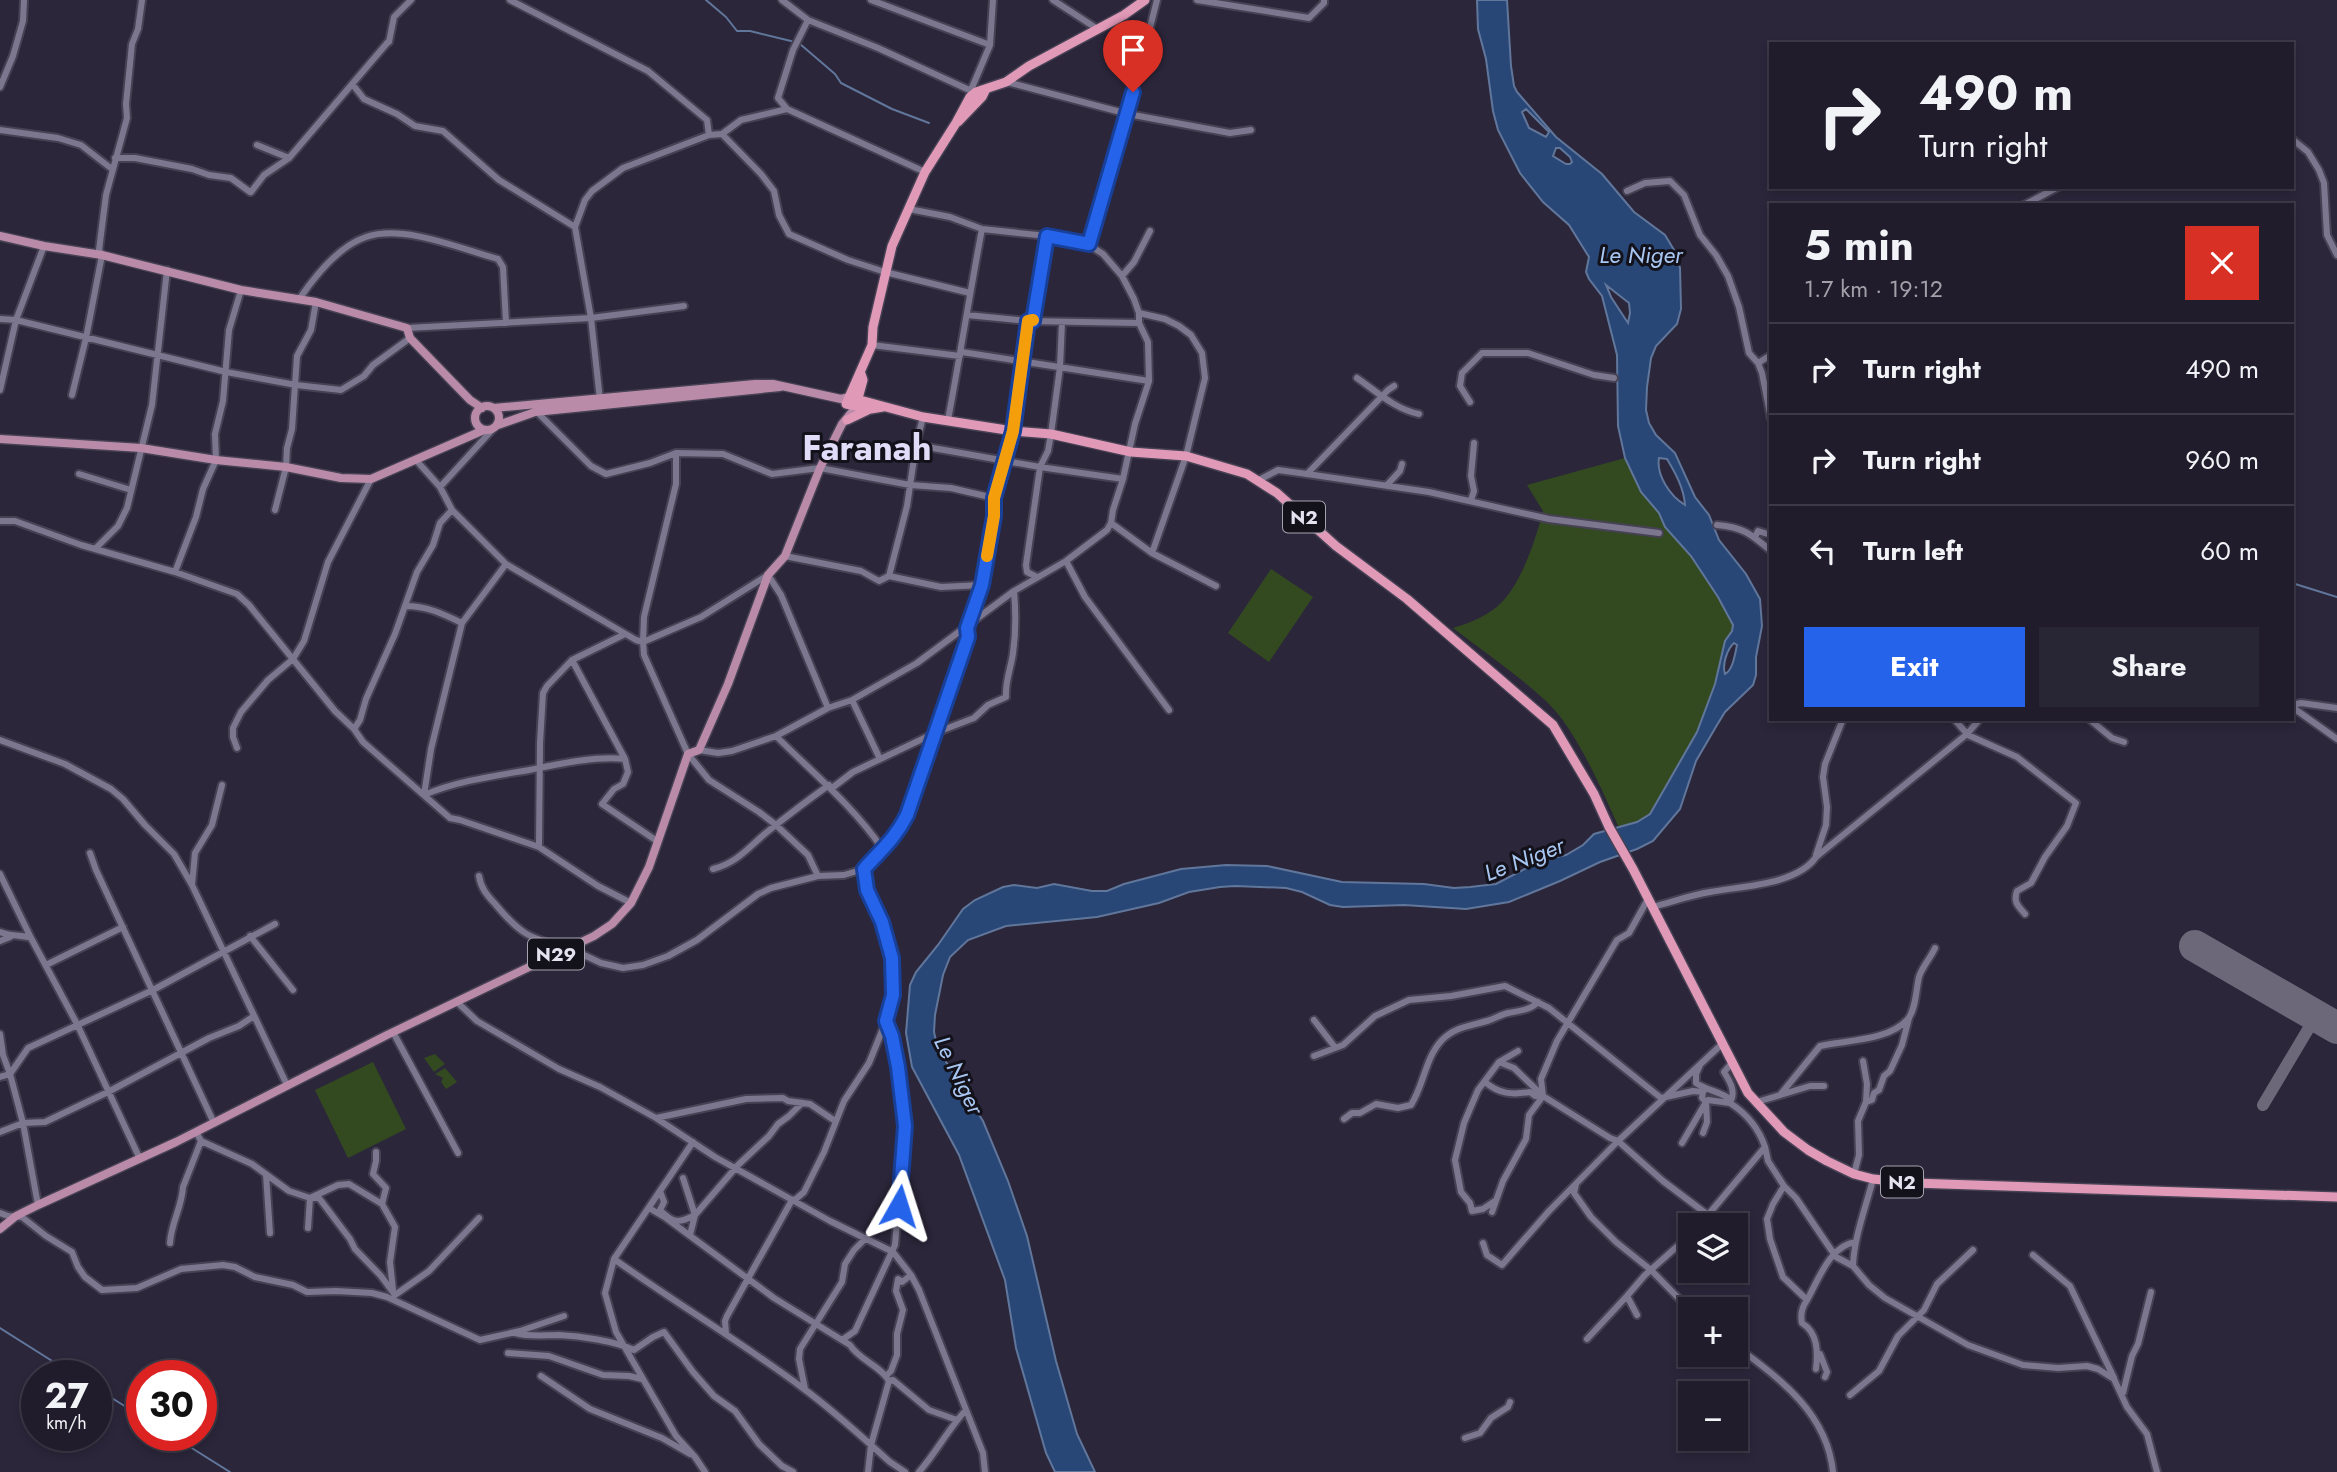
<!DOCTYPE html>
<html lang="en">
<head>
<meta charset="utf-8">
<style>
  body { margin:0; font-family:Jost,sans-serif; background:#282534; color:#f1f3f6; height:100vh; display:flex; flex-direction:column; font-size:26px; white-space:nowrap }
  * { box-sizing:border-box; margin:0 }
  p { font-size:23px; color:#a2a1a9 }
  .icon { flex:none; width:38px; height:38px; fill:none; stroke:currentColor; stroke-width:2; stroke-linecap:round; stroke-linejoin:round }
  .map { position:relative; flex:1; overflow:hidden }
  .panel { position:absolute; left:1769px; top:203px; width:525px; height:518px; display:flex; flex-direction:column; background:#201c2c; border-radius:0px; box-shadow:0 4px 10px #0003,0 0 0 2px #3d3a48 }
  .panel>* { flex:none }
  .guide { position:absolute; left:1769px; top:42px; width:525px; height:147px; border-radius:0px; box-shadow:0 4px 10px #0003,0 0 0 2px #3d3a48; background:#201c2c; color:#f1f3f6; overflow:hidden }
  .controls { position:absolute; left:1678px; top:1213px; display:grid; gap:14px }
  .controls a { display:grid; place-items:center; width:70px; height:70px; border-radius:0px; background:#201c2c; box-shadow:0 4px 10px #0003,0 0 0 2px #3d3a48; font-size:35px }
  .speed { position:absolute; left:21px; top:1360px; display:flex; gap:14px; font-size:35px; font-weight:700; text-align:center }
  .speed>* { display:grid; place-content:center; width:91px; height:91px; border-radius:50%; background:#201c2c; box-shadow:0 4px 10px #0003,0 0 0 2px #3d3a48; line-height:1 }
  .speed small { font-size:18px; font-weight:400 }
  .speed .limit { border:10px solid #d22; background:#fff; color:#111 }
  .pin { position:absolute; display:grid; place-items:center; width:60px; height:60px; color:#fff; margin:-72px -30px; border-radius:50% 50% 50% 0; rotate:-45deg; box-shadow:0 0 7px #0007 }
  .pin .icon { rotate:45deg }
  .me { position:absolute; width:77px; margin:-38px; rotate:6deg; stroke-linejoin:round; filter:drop-shadow(0 0 5px #0008) }
  .turn { display:flex; align-items:center; gap:24px; height:147px; padding:0 35px; font-size:32px }
  .turn .icon { width:91px; height:91px; stroke-width:2.5 }
  .turn b { display:block; font-size:49px; line-height:60px }
  .round { display:grid; place-items:center; flex:none; width:74px; height:74px; border-radius:0px; background:#282534 }
  .summary { display:flex; align-items:center; justify-content:space-between; height:119px; padding:0 35px }
  h1 { font-size:42px; font-weight:700; line-height:52px }
  .button { display:flex; gap:14px; margin-top:auto; padding:14px 35px }
  .button a { flex:1; height:80px; border-radius:0px; background:#2563eb; color:#fff; font-size:28px; font-weight:700; line-height:80px; text-align:center }
  .button a+a { background:#282534; color:#f1f3f6 }
  ul { padding:0; list-style:none }
  li { display:flex; align-items:center; gap:21px; height:91px; padding:0 35px; border-top:2px solid #3d3a48 }
  li div { flex:1 }
  li b { display:block; font-size:26px }
  li em { font-style:normal }
  .map>svg:first-child { display:block }
</style>
</head>
<body>
<div class="map">
<svg width="2337" height="1472" viewBox="0 0 2337 1472">
  <rect width="100%" height="100%" fill="#2b263a"/>
  <path fill="#334a21" d="M1625,458L1641,492L1659,513L1665,527L1691,556L1718,597L1733,625L1732,631L1725,641L1715,684L1697,733L1657,806C1647,818 1634,824 1619,828C1602,790 1576,729 1546,701C1518,675 1484,652 1453,628C1470,623 1490,615 1502,602C1522,581 1536,539 1543,511L1527,485Z
    M1271,569L1313,597L1269,662L1228,633Z
    M435,1054L445,1064L434,1072L424,1058Z
    M373,1062L406,1129L348,1158L315,1090Z
    M445,1068L457,1082L446,1089L441,1082L443,1078L435,1074Z"/>
  <path fill="#284776" stroke="#61769b" stroke-width="2" fill-rule="evenodd" d="M1477,0H1507L1511,66L1514,86L1517,92L1556,137L1602,174L1634,212L1665,235L1674,250L1680,268L1681,309L1677,324L1656,346L1651,358L1647,387L1646,410L1649,423L1656,435L1675,453L1695,497L1709,515L1719,540L1746,574L1760,599L1762,626L1756,657V675L1753,685L1725,712L1717,725L1696,761L1680,809L1653,841L1637,849L1600,862L1560,881L1509,902L1466,909L1404,905L1343,907L1330,905L1302,892L1286,888L1235,886L1220,887L1189,892L1159,903L1097,917L1006,926L968,940L950,957L943,975L935,1015L934,1032L938,1049L983,1121L1008,1181L1027,1236L1056,1361L1077,1434L1095,1472H1055L1046,1453L1016,1348L1005,1280L959,1155L912,1067L906,1033L910,985L916,972L938,945L963,909L975,900L1003,887L1014,885L1037,888L1054,884L1092,891H1107L1124,884L1181,869L1226,865L1267,866L1342,882L1424,884L1454,888L1470,887L1496,884L1542,860L1566,855L1583,845L1594,834L1637,822L1650,814L1697,732L1715,684L1725,641L1732,631L1733,625L1718,597L1691,556L1665,527L1659,513L1641,492L1625,458L1618,426L1617,355L1602,296L1589,279L1586,272L1589,257L1569,225L1543,202L1520,173L1498,130L1493,111L1486,59L1478,29ZM1526,109L1549,132L1546,137L1529,128L1522,112ZM1556,148H1560L1570,157L1572,162L1570,164H1566L1553,156ZM1606,285L1629,303L1630,313L1628,323L1611,297ZM1659,458L1667,459C1676,474 1684,489 1685,505C1670,496 1656,475 1659,458ZM1734,643L1737,645C1735,654 1733,670 1725,674C1722,665 1727,649 1734,643Z"/>
  <g fill="none" stroke-linecap="round" stroke-linejoin="round">
    <path stroke="#61769b" stroke-width="2" d="M706,0L726,17L737,31H750L795,42
      M800,44L835,74L841,83L892,109L929,123
      M2292,583L2337,597
      M0,1328L76,1376
      M96,1388L142,1417
      M171,1435L230,1472"/>
    <path stroke="#6c687a" stroke-width="12" d="M2263,1105L2316,1016"/>
    <path stroke="#6c687a" stroke-width="32" d="M2195,946L2337,1028"/>
    <g stroke="#464153" stroke-width="10">
      <path id="minor" d="M510,0L648,71L707,120L709,135
        M782,0L808,20L878,48L978,94
        M871,0L990,45
        M1053,0L1096,28
        M1197,0L1309,18L1324,3V0
        M808,20L793,50L778,98L787,109L925,172
        M389,42L394,17L411,0
        M1007,82L1128,114L1230,133L1251,130
        M353,85L364,99L397,114L415,126L443,131L499,180L575,227
        M0,87L13,56L23,21L24,0
        M971,90L990,45L993,0
        M0,130L58,138L81,145L112,169
        M722,134L741,120L787,109
        M2292,139L2308,152L2319,170L2324,183L2327,235L2337,255
        M257,145L289,158
        M115,158H135L192,169L209,175L231,178L250,192
        M1627,191L1645,183L1670,181L1684,195L1700,235L1716,255L1728,276L1739,307L1749,353L1758,363L1762,373L1771,419
        M251,192L264,175L289,158L388,42
        M2024,205L2058,187
        M909,209L950,217L982,229L1047,236L1089,245
        M1122,276L1134,262L1150,231
        M300,298C315,276 339,246 366,237C404,224 461,249 498,259L503,267L506,323
        M1139,313L1165,319L1179,326L1191,335L1202,353L1205,378L1186,456L1152,553
        M967,315L1028,321L1139,323
        M0,319L16,320L226,372L296,385L341,390L364,376L373,365L410,338
        M1033,321L1047,236
        M407,328L591,318L575,227L585,200L592,191L623,168L709,135L722,134L761,174L774,191L779,215L789,234L848,260L885,272L970,293
        M872,345L960,356
        M962,352L1149,381
        M1758,363L1771,355
        M1357,378C1377,392 1395,409 1419,414
        M0,390L16,320L44,246
        M72,395L86,338L102,255L99,250L106,195L127,118L126,104L132,44L138,29L142,0
        M600,400L591,318L684,306
        M1470,402L1460,386L1462,373L1482,353H1528L1594,375L1614,378
        M535,410L591,466L606,474L650,463L676,453L723,454L772,474L820,468L910,485L951,488L994,498
        M948,420C960,356 970,292 982,229
        M916,445L1040,467L1123,479
        M676,453V484L644,617L643,642L644,655L688,754L709,780L759,812L776,825L808,855L818,876
        M416,460L440,487L452,510L506,564L636,640L643,642L701,617L768,575L781,595L828,708
        M79,474L131,490
        M1307,474L1388,390L1394,386
        M1259,480L1278,470L1307,474L1429,492L1549,519L1659,533
        M1387,485L1400,471L1402,464
        M440,487L493,429
        M1471,500L1474,491L1471,476L1474,443
        M275,510L286,467L287,448L292,429L297,356L311,330L316,302
        M0,521H15L81,545L175,572L237,594L249,605L335,711L354,729L363,742L450,818L460,820L539,847L598,886L631,903
        M1111,523L1152,553L1216,586
        M1717,525C1743,527 1751,534 1771,551
        M1755,537L1758,531L1771,535
        M96,548L118,526L127,508L152,405L167,270
        M785,556L861,571L879,581L889,576L907,506L916,445L923,417
        M1066,561L1085,597L1169,710
        M175,572L196,517L203,489L216,460L215,434L223,401L229,330L241,290
        M889,576L941,587L982,585
        M1037,577L1027,572L1026,565L1040,467L1048,451L1051,434L1060,367L1062,322
        M406,606C427,606 443,614 462,623
        M572,660L623,635
        M852,700L880,759
        M2292,705L2301,703L2337,708
        M2292,707L2337,739
        M1954,719L1968,735L2017,757L2076,803L2067,826L2045,857L2031,883L2017,891C2013,902 2018,906 2025,914
        M2089,719L2112,738L2124,742
        M354,729L360,720L366,699L395,634L417,572L433,545L440,523L452,510
        M776,736C813,773 852,805 882,848
        M0,740L65,764L111,789L123,799L145,825L174,854L192,885L287,1085
        M237,748L233,737V728L241,712L268,680L293,659L304,641L328,562L371,479
        M699,750L718,753L732,751L776,736L828,708L852,700L917,663L1014,591L1066,561L1107,530L1111,523L1113,510L1123,479L1135,424L1149,381L1148,342L1139,323V313L1134,299L1122,276L1103,254L1089,245L1128,114L1157,0
        M625,759L628,772L623,784L614,789L602,804L657,841
        M832,788L853,772L935,733L974,718L988,705L1006,697C1005,681 1011,668 1013,653C1016,632 1016,613 1014,591
        M424,795C457,781 494,776 529,770C559,764 594,756 625,759L572,660L547,686L543,693L540,743L539,847
        M424,795L431,749L462,623L506,564
        M90,853L96,870L214,1123
        M1816,855L1826,825L1827,807L1823,777L1825,764L1843,719
        M713,869C737,863 749,847 767,832C787,816 808,800 829,785
        M0,874L31,938L77,1024L140,1159
        M479,876C481,889 488,896 496,905C522,936 529,937 567,949
        M192,885L195,853L212,825L222,785
        M1652,907C1672,902 1691,895 1710,892C1741,886 1797,885 1816,857L1967,734L1980,719
        M0,932C11,937 20,934 31,938
        M250,936L293,990
        M0,941L10,937
        M569,948L601,963L623,968L643,965L668,956L697,940L758,894L771,888L818,876L844,875L864,869L882,848L891,842L900,828L923,773L968,637L967,628L982,585L994,516V498L1013,431L1028,321
        M46,965L123,927
        M457,1002L477,1021L559,1069L600,1087L656,1118L715,1157L830,1221L893,1252L911,1275L919,1290L983,1453L985,1472
        M1314,1020L1334,1046
        M393,1032L458,1153
        M0,1034L3,1055L10,1074L0,1077
        M1314,1056L1343,1045L1375,1016L1409,1000L1451,996L1505,986L1549,1008L1661,1098L1693,1091L1703,1092L1705,1089
        M1499,1062L1514,1068L1542,1095
        M1731,1064L1724,1072C1729,1080 1736,1091 1731,1100
        M1485,1082C1499,1094 1512,1095 1530,1092L1535,1096H1543L1610,1138L1618,1141L1722,1044
        M1780,1095L1820,1046C1846,1040 1889,1041 1908,1019C1916,1009 1916,989 1919,977C1921,969 1931,957 1935,948
        M1757,1102L1810,1086H1824
        M1866,1102L1872,1100L1874,1093L1879,1090L1884,1076L1890,1071L1902,1045L1909,1018
        M656,1118L746,1099L783,1098L788,1101L810,1104L835,1121
        M1344,1119L1352,1113H1360L1376,1104L1398,1108L1411,1105C1424,1085 1425,1058 1442,1040C1455,1027 1470,1026 1487,1021C1494,1019 1500,1015 1508,1013C1518,1011 1531,1010 1538,1002
        M0,1132L23,1123L45,1122L108,1092L209,1038L239,1026L254,1016
        M196,1132L201,1141L252,1164L289,1191L310,1198H319L350,1239L355,1249L381,1276L395,1295
        M1703,1133L1707,1122L1706,1102L1708,1100L1730,1103
        M693,1142L614,1259L605,1293L616,1332L643,1379L676,1436L695,1457L705,1472
        M1682,1143L1706,1102L1702,1098L1703,1092
        M1765,1147L1768,1161L1784,1186L1796,1198L1836,1257L1853,1266
        M376,1152V1161L373,1174L386,1188L382,1204L395,1227L390,1262L393,1290
        M1854,1174L1859,1155L1858,1121L1866,1102L1867,1084L1863,1061
        M266,1175L270,1233
        M1873,1179C1866,1207 1854,1237 1853,1266L1869,1285L1885,1298L1968,1345L2023,1365L2058,1368L2087,1366L2098,1369L2114,1379L2127,1407L2147,1434L2157,1472
        M1576,1184L1574,1193L1591,1217L1616,1242L1651,1270L1690,1310
        M1784,1186L1773,1204L1767,1219L1770,1239L1783,1277L1807,1300C1802,1307 1800,1314 1802,1323C1818,1333 1818,1352 1816,1369
        M660,1191L664,1202L660,1210C673,1223 678,1224 695,1215L683,1178
        M1495,1201L1483,1209L1472,1211L1470,1203L1461,1192L1455,1160L1464,1123L1478,1090L1499,1062L1518,1051
        M38,1205L23,1123L10,1074L28,1048L153,990L275,924
        M649,1208L666,1218L774,1298L850,1345C859,1360 881,1366 889,1381L893,1380L929,1410L957,1420
        M1492,1212L1503,1181L1526,1139L1529,1115L1543,1096L1541,1079L1557,1041L1617,940L1629,933L1648,899
        M0,1213L8,1216L22,1217L46,1236L72,1252L78,1267L85,1277L102,1290L137,1288L181,1269L223,1265L235,1267L255,1277L293,1285L307,1292L336,1291L372,1293L387,1297L480,1340L520,1331L564,1316
        M1699,1225L1708,1215
        M308,1228L310,1198L338,1185L349,1184L382,1204
        M690,1235L695,1215L738,1165L769,1136L778,1124L789,1116L802,1103
        M170,1243C171,1223 182,1207 183,1187L201,1141
        M1483,1243L1487,1255L1502,1265L1549,1211L1618,1141L1663,1181L1708,1215L1765,1147C1759,1129 1747,1114 1730,1103L1731,1100C1720,1091 1708,1091 1696,1083V1074L1700,1065
        M2033,1255L2070,1286L2114,1378
        M614,1259C677,1304 743,1343 804,1389C834,1411 862,1437 890,1462L905,1472
        M395,1295L429,1271L479,1218
        M1807,1300C1819,1279 1830,1245 1856,1242
        M1637,1315L1627,1296L1645,1275L1690,1235
        M515,1333C529,1337 544,1335 559,1335C580,1336 615,1341 634,1350L653,1337L664,1332L693,1372L714,1396L735,1411L759,1444L782,1466L793,1472
        M726,1334L725,1321L727,1316L792,1200L796,1199L804,1192L824,1152L844,1101L869,1063L886,1021
        M1587,1339L1627,1296
        M842,1340L855,1331L895,1245L905,1126L898,1067L892,1036L886,1021L893,994L892,958L882,922L867,890L864,869
        M1736,1346C1780,1379 1827,1413 1833,1472
        M508,1353L549,1356L603,1375L629,1376L642,1379
        M1820,1354L1827,1372L1825,1377
        M541,1376L590,1409L662,1438L690,1454
        M886,1376L891,1371L897,1355V1334L903,1310L896,1291L898,1279L902,1282L911,1275
        M805,1389L799,1359L800,1349L842,1282L845,1264L854,1250L866,1238
        M2123,1393L2132,1356L2138,1344L2151,1292
        M1850,1395L1879,1371L1898,1336L1924,1310L1937,1284L1973,1250
        M1465,1438L1480,1433L1491,1418L1508,1407L1510,1402
        M868,1472L871,1445L889,1381
        M919,1472C936,1453 948,1429 966,1410"/>
    </g>
    <g stroke="#464153" stroke-width="11">
      <path id="major" d="M0,236L44,246L102,255L241,290L316,302L407,328L410,338L470,400L482,408
        M475 418a12 12 0 1 1 24 0a12 12 0 1 1-24 0Z
        M494,408L755,384H773L841,399L849,397
        M498,425L535,412L780,387
        M0,439L141,448L216,460L286,467L341,478L371,479L484,430
        M0,1229L16,1216L38,1205L176,1142L387,1035L594,936L612,924L631,903L649,867L688,754L699,750L728,684L768,575L785,556L820,468L842,424L856,407"/>
    </g>
    <g stroke="#464153" stroke-width="12">
      <path id="highway" d="M958,122L982,97L986,89
        M849,397L923,417L1013,431L1051,434L1131,452L1186,456L1247,474L1277,493L1336,546L1407,599L1553,725L1594,794L1609,827L1633,869L1748,1093L1784,1132L1808,1150L1827,1161L1854,1174L1873,1179L1913,1183L2337,1197
        M857,402L863,380L861,374
        M883,407L871,409L846,404L872,345L873,327L892,246L925,172L956,123L970,97L976,92L1006,82L1029,66L1124,15L1145,0
        M847,420L868,410"/>
    </g>
    <use href="#minor" stroke="#7c778f" stroke-width="6"/>
    <use href="#major" stroke="#b98ba8" stroke-width="8"/>
    <use href="#highway" stroke="#e199b8" stroke-width="9"/>
  </g>
  <g fill="none" stroke-linecap="round" stroke-linejoin="round">
    <g stroke="#184099" stroke-width="18">
      <path id="route" d="M899,1206L905,1126L898,1067L892,1036L886,1021L893,995L892,958L882,922L867,890L864,869C881,850 895,839 907,815L968,637L967,628L982,585L994,516V498L1013,431L1028,321H1033L1047,236L1089,244L1133,92"/>
    </g>
    <use href="#route" stroke="#2563eb" stroke-width="12"/>
    <path stroke="#f59e0b" stroke-width="12" d="M987,556L994,516V498L1013,431L1028,321L1033,320"/>
  </g>
  <g text-anchor="middle" stroke-width="6" stroke-linejoin="round" paint-order="stroke">
    <g fill="#13111a" stroke="#a6a3b0" stroke-width="2">
      <rect x="1283" y="501.5" width="42" height="31" rx="5"/>
      <rect x="528" y="938.5" width="56" height="31" rx="5"/>
      <rect x="1881" y="1166.5" width="42" height="31" rx="5"/>
    </g>
    <g font-size="19" font-weight="bold" fill="#e5e2f0">
      <text x="1304" y="524">N2</text>
      <text x="556" y="961">N29</text>
      <text x="1902" y="1189">N2</text>
    </g>
    <g font-size="23" font-style="italic" fill="#a9c7f3" stroke="#13111a">
      <text x="1641" y="263">Le Niger</text>
      <text transform="translate(1524 859) rotate(-21)" y="8">Le Niger</text>
      <text transform="translate(959 1075) rotate(64)" y="8">Le Niger</text>
    </g>
    <g font-size="35" font-weight="bold" fill="#e1dcf7" stroke="#13111a">
      <text x="867" y="460">Faranah</text>
    </g>
  </g>
</svg>
<div class="controls">
<a><svg class="icon" aria-label="layers" viewBox="0 0 24 24"><path d="M12 4l9 5-9 5-9-5zM3 14l9 5 9-5"/></svg></a>
<a>+</a>
<a>−</a>
</div>
<div class="speed"><div>27<small>km/h</small></div><div class="limit">30</div></div>
<div class="pin" style="left:1133px;top:92px;background:#d93025"><svg class="icon" aria-label="arrive" viewBox="0 0 24 24"><path d="M6 21V4h12l-3 4 3 4H6"/></svg></div>
<svg class="me" style="left:899px;top:1206px" viewBox="-20 -20 40 40"><path d="M0-17L14 15 0 8-14 15z" fill="#2563eb" stroke="#fff" stroke-width="4"/></svg>
<div class="guide">
<div class="turn"><svg class="icon" aria-label="right" viewBox="0 0 24 24"><path d="M7 20v-9h11M14 6l5 5-5 5"/></svg><div><b>490 m</b>Turn right</div></div>
</div>
<section class="panel">
<div class="summary"><div><h1>5 min</h1><p>1.7 km · 19:12</p></div><a class="round" style="background:#d93025;color:#fff"><svg class="icon" aria-label="close" viewBox="0 0 24 24"><path d="M6 6l12 12M18 6L6 18"/></svg></a></div>
<ul>
<li><svg class="icon" aria-label="right" viewBox="0 0 24 24"><path d="M7 20v-9h11M14 6l5 5-5 5"/></svg><div><b>Turn right</b></div><em>490 m</em></li>
<li><svg class="icon" aria-label="right" viewBox="0 0 24 24"><path d="M7 20v-9h11M14 6l5 5-5 5"/></svg><div><b>Turn right</b></div><em>960 m</em></li>
<li><svg class="icon" aria-label="left" viewBox="0 0 24 24"><path d="M17 20v-9H6M10 6l-5 5 5 5"/></svg><div><b>Turn left</b></div><em>60 m</em></li>
</ul>
<div class="button"><a>Exit</a><a>Share</a></div>
</section>
</div>
</body>
</html>
